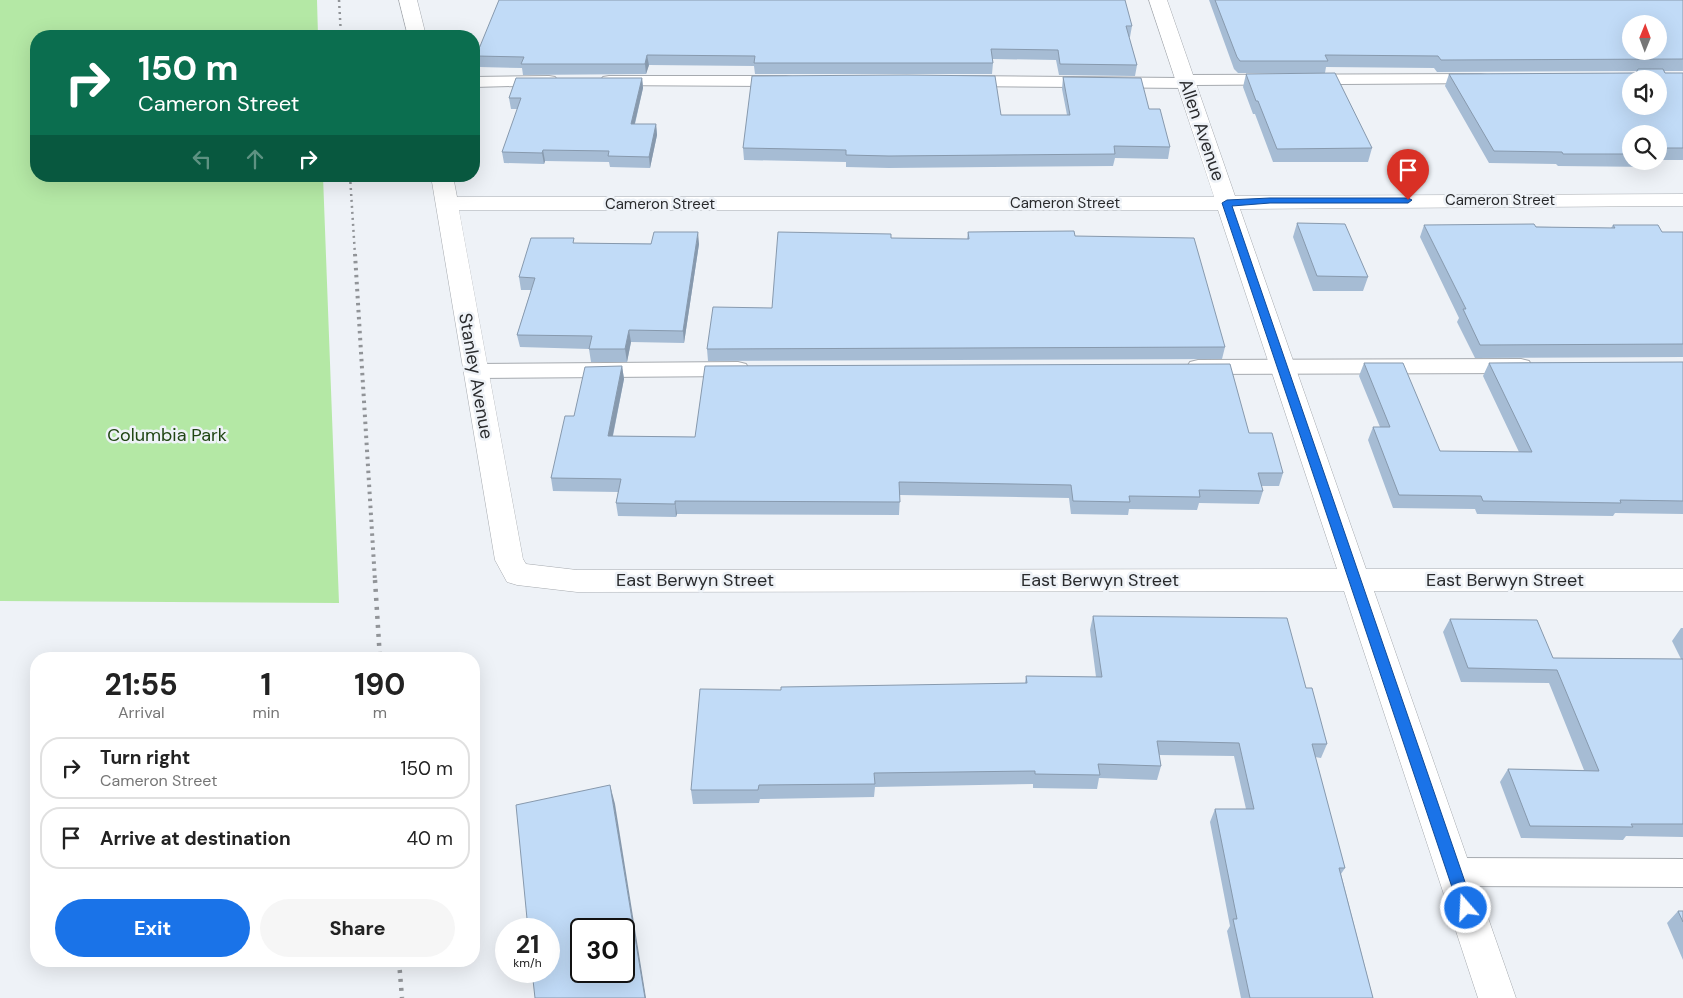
<!DOCTYPE html>
<html lang="en">
<head>
<meta charset="utf-8">
<style>
  body { margin:0; font-family:"DM Sans",sans-serif; background:#f6f6f6; color:#222; height:100vh; display:flex; flex-direction:column; font-size:19px; white-space:nowrap }
  * { box-sizing:border-box; margin:0 }
  p { font-size:16px; color:#767676 }
  .icon { flex:none; width:28px; height:28px; fill:none; stroke:currentColor; stroke-width:2; stroke-linecap:round; stroke-linejoin:round }
  .map { position:relative; flex:1; overflow:hidden }
  .details { position:absolute; left:30px; top:652px; width:450px; height:315px; display:flex; flex-direction:column; background:#fff; border-radius:20px; box-shadow:0 5px 20px #0002 }
  .details>* { flex:none }
  .banner { position:absolute; left:30px; top:30px; width:450px; height:152px; border-radius:20px; box-shadow:0 5px 20px #0002; background:#0b6e4f; color:#fff; overflow:hidden }
  .needle { width:32px; rotate:1deg }
  .controls { position:absolute; left:1622px; top:15px; display:grid; gap:10px }
  .controls a { display:grid; place-items:center; width:45px; height:45px; border-radius:50%; background:#fff; box-shadow:0 5px 20px #0002; font-size:25px }
  .speed { position:absolute; left:495px; top:918px; display:flex; gap:10px; font-size:25px; font-weight:700; text-align:center }
  .speed>* { display:grid; place-content:center; width:65px; height:65px; border-radius:50%; background:#fff; box-shadow:0 5px 20px #0002; line-height:1 }
  .speed small { font-size:12px; font-weight:400 }
  .speed .limit { border:2px solid #111; border-radius:8px; background:#fff; color:#111 }
  .pin { position:absolute; display:grid; place-items:center; width:42px; height:42px; color:#fff; margin:-51px -21px; border-radius:50% 50% 50% 0; rotate:-45deg; box-shadow:0 0 5px #0007 }
  .pin .icon { rotate:45deg }
  .me { position:absolute; width:55px; margin:-28px; rotate:341deg; stroke-linejoin:round; filter:drop-shadow(0 0 4px #0008) }
  .turn { display:flex; align-items:center; gap:18px; height:105px; padding:0 25px; font-size:22px }
  .turn .icon { width:65px; height:65px; stroke-width:2.5 }
  .turn b { display:block; font-size:35px; line-height:42px }
  .lanes { display:flex; align-items:center; height:48px; padding:0 25px; background:#0003; justify-content:center; gap:25px; direction:ltr }
  .lanes .off { opacity:.35 }
  .eta { display:flex; justify-content:space-evenly; align-items:center; height:85px; text-align:center }
  .eta b { font-size:30px; font-weight:700; line-height:35px }
  .button { display:flex; gap:10px; margin-top:auto; padding:10px 25px }
  .button a { flex:1; height:58px; border-radius:30px; background:#1a73e8; color:#fff; font-size:20px; font-weight:700; line-height:58px; text-align:center }
  .button a+a { background:#f6f6f6; color:#222 }
  ul { padding:0; list-style:none }
  li { display:flex; align-items:center; gap:15px; height:62px; margin:0 10px 8px; padding:0 15px; border:2px solid #e0e0e0; border-radius:20px }
  li div { flex:1 }
  li b { display:block; font-size:19px }
  li em { font-style:normal }
  .map>svg:first-child { display:block }
</style>
</head>
<body>
<div class="map">
<svg width="1683" height="998" viewBox="0 0 1683 998">
  <rect width="100%" height="100%" fill="#eef2f7"/>
  <path fill="#b4e8a5" d="M0,0H317L318,36H36V176H323L339,603L0,601Z"/>
  <g fill="none" stroke-linecap="round" stroke-linejoin="round">
    <g stroke="#a6aaaf" stroke-width="2">
      <path id="service" d="M1481,74L1487,75L1490,79L1487,83L1193,85L1186,88L961,86L955,85L952,81L955,77L961,76L1178,78L1185,75Z
        M549,76L555,77L558,81L555,85L474,87V77Z
        M609,76H786L792,77L795,81L792,85L786,86L603,85L600,81L603,77Z
        M1521,359L1529,361L1532,366L1529,371L1521,373L1198,374L1190,372L1187,367L1190,362L1198,360Z
        M738,362L746,364L749,369L746,374L738,376L475,378L467,376L464,371L467,366L475,364Z
        M1454,858L1683,859V887L1454,886L1443,882L1438,872L1443,862Z"/>
    </g>
    <g stroke="#a6aaaf" stroke-width="1">
      <path id="minor" d="M399,0H417L426,36H408Z
        M1149,0H1167L1235,196L1683,194V206L1240,209L1366,569H1683V591H1374L1516,998H1478L1344,591L577,592L517,585L507,582L495,560L431,176H453L457,197H1214ZM459,210H1218L1337,569L577,570L526,564L523,559Z"/>
    </g>
    <use href="#service" fill="#fff" fill-rule="evenodd"/>
    <use href="#minor" fill="#fff" fill-rule="evenodd"/>
    <path stroke="#919498" stroke-width="2.5" stroke-dasharray="2 4" stroke-linecap="butt" d="M339,0L341,36
      M350,176L355,255"/>
    <path stroke="#919498" stroke-width="4" stroke-dasharray="2.5 4.5" stroke-linecap="butt" d="M355,254L375,581"/>
    <path stroke="#919498" stroke-width="4.5" stroke-dasharray="3 6" stroke-linecap="butt" d="M375,580L380,659
      M399,961L402,998"/>
  </g>
  <path fill="#a6bcd4" d="M1209,0H1683V71H1664L1665,73H1683V160H1659V134H1631V161H1656L1654,167L1558,166L1556,164L1489,163L1445,86L1449,74L1636,73L1637,71L1437,72L1434,68L1326,67L1325,73H1238L1234,69Z
    M1132,26L1130,37H1129L1137,65L1135,76L1059,75L1056,60L993,59V63L992,74H755L754,66L649,65L646,74L523,75L522,68L479,67L476,56Z
    M1246,74L1372,148L1368,162H1273L1255,114H1253L1243,87Z
    M1063,77L1149,109L1170,147L1168,159L1115,158L1113,166L889,168L846,167V162L744,160L743,148L1001,115H1067L1062,89Z
    M642,78L643,88L635,124H656L657,135L650,168L610,167L609,162L545,161L544,164L504,163L502,152L518,109H511L509,98Z
    M1297,223L1368,277L1363,291H1313L1293,237Z
    M1424,225L1611,228L1613,225L1662,232H1683V357L1475,358L1457,322L1459,318L1420,237Z
    M968,232L1075,236L1225,347L1222,359L708,361L707,349L772,308L891,238L967,239Z
    M575,243L699,244L684,343L631,342L627,362H591L589,349L520,347L517,335L531,290H521L519,277Z
    M1683,362V514L1615,513L1613,516L1477,514L1475,509L1393,508L1368,440L1373,427H1380L1359,376L1364,363L1440,451L1519,452L1483,376L1489,363Z
    M622,366L624,379L613,436L695,437L1249,433L1283,473L1279,486H1261L1263,491L1259,504L1199,503L1197,510L1129,509L1128,515L1071,514L1069,498L900,495L899,515L677,514L676,517L618,516L616,503L618,492L553,491L551,478L574,416Z
    M1093,616L1306,688L1327,744L1321,758L1315,757L1345,868L1341,874L1373,998H1241L1227,931L1230,926L1210,822L1215,809H1246L1234,756L1159,755L1161,766L1157,780L1099,778L1097,789L1033,788V784L875,787L874,797L760,799L759,803L693,804L691,790L781,690L1025,683L1026,676L1096,677L1090,630Z
    M1450,619L1553,658L1681,659L1672,641L1681,628H1683V837L1626,836L1623,840L1521,838L1500,782L1508,769L1584,770L1549,683L1461,682L1443,632Z
    M1678,911H1683V960L1667,923Z"/>
  <path fill="#8799ad" d="M647,55L649,65L646,74L645,64Z
    M642,78L643,88L632,135L631,124Z
    M656,124L657,135L650,168L649,157Z
    M543,150L545,161L544,164L542,153Z
    M698,232L699,244L684,343L683,331Z
    M629,330L631,342L627,362L625,349Z
    M622,366L624,379L610,449L608,436Z
    M675,501L677,514L676,517L675,504Z
    M610,785L615,804L646,998H645Z"/>
  <path fill="#c1dbf7" stroke="#8799ad" fill-rule="evenodd" d="M499,0H1125L1132,26H1126L1137,65L1060,64L1058,50L991,49L993,63H754L755,56L647,55L645,64H521L524,57L476,56Z
    M1215,0H1683V59L1441,60L1438,56L1325,55L1328,61H1240L1237,57ZM1631,24H1659V51H1631Z
    M1638,69H1663L1665,73H1683V148H1659V134H1631V154H1563L1562,152L1494,151L1449,74L1636,73ZM1631,79H1659V106H1631Z
    M1335,73L1372,148L1277,149L1258,101H1256L1246,74Z
    M907,75L995,76L1001,115H1070L1063,77L1141,78L1149,109H1160L1170,147L1114,146L1115,154L889,156L846,155V150L743,148L752,76Z
    M516,78H642L631,124H656L649,157L608,156L609,151L543,150L542,153L502,152L521,98H509Z
    M1297,223L1345,224L1368,277L1317,276Z
    M1534,224L1536,227L1615,228L1613,225H1658L1662,232H1683V344L1480,345L1463,309H1466L1424,225Z
    M1074,231L1075,236L1194,238L1225,347L707,349L713,307L772,308L778,232L891,234V238L969,239L968,232Z
    M654,232H698L683,331L629,330L625,349H589L592,336L517,335L535,278L519,277L531,238H574L573,243L651,244Z
    M1683,362V501L1620,500L1621,503L1483,501L1481,496L1399,495L1373,427H1390L1364,363H1403L1440,451L1532,452L1489,363Z
    M1230,364L1249,433H1272L1283,473H1258L1263,491L1199,490L1200,497L1129,496L1130,502L1073,501L1071,485L899,482L900,502L675,501V504L616,503L621,479L551,478L565,416H574L585,367L622,366L608,436L695,437L705,366Z
    M1093,616L1287,618L1306,688H1312L1327,744H1312L1345,868H1339L1373,998H1250L1233,919H1237L1215,809H1254L1239,743L1157,741L1161,766L1098,764L1100,775L1035,774V771L874,773L875,784L759,785L758,790H691L700,689L781,690V687L1027,683L1026,676L1102,677Z
    M1450,619L1537,620L1553,658L1683,659V824H1631L1633,827L1530,826L1508,769L1599,771L1557,670L1468,668Z
    M610,785L645,998H535L532,971H549V929H528L516,805ZM581,929H624V971H581Z
    M1678,911H1683V922Z"/>
  <path fill="#1a73e8" stroke="#114b97" d="M1270,198H1408L1412,200L1408,203H1270L1232,206L1474,908L1471,913L1466,915L1461,913L1459,908L1222,203L1227,200Z"/>
  <g text-anchor="middle" stroke-width="5" stroke-linejoin="round" paint-order="stroke">
    <g font-size="15" fill="#2a2b2d" stroke="#eef2f7">
      <text x="1500" y="205">Cameron Street</text>
      <text x="1065" y="208">Cameron Street</text>
      <text x="660" y="209">Cameron Street</text>
    </g>
    <g font-size="18" fill="#2a2b2d" stroke="#eef2f7">
      <text transform="translate(1202 130) rotate(71)" y="6">Allen Avenue</text>
      <text transform="translate(476 376) rotate(80)" y="6">Stanley Avenue</text>
      <text x="695" y="586">East Berwyn Street</text>
      <text x="1100" y="586">East Berwyn Street</text>
      <text x="1505" y="586">East Berwyn Street</text>
    </g>
    <g font-size="18" fill="#1f4512" stroke="#eef2f7">
      <text x="167" y="441">Columbia Park</text>
    </g>
  </g>
</svg>
<div class="controls">
<a><svg class="needle" viewBox="-14 -14 28 28"><path d="M0-13l5 13h-10z" fill="#e53935"/><path d="M0 13l5-13h-10z" fill="#767676"/></svg></a>
<a><svg class="icon" aria-label="sound" viewBox="0 0 24 24"><path d="M4 9h4l5-4v14l-5-4H4zM17 9q2 3 0 6"/></svg></a>
<a><svg class="icon" aria-label="search" viewBox="0 0 24 24"><circle cx="10" cy="10" r="6"/><path d="M15 15l6 6"/></svg></a>
</div>
<div class="speed"><div>21<small>km/h</small></div><div class="limit">30</div></div>
<div class="pin" style="left:1408px;top:200px;background:#d93025"><svg class="icon" aria-label="arrive" viewBox="0 0 24 24"><path d="M6 21V4h12l-3 4 3 4H6"/></svg></div>
<svg class="me" style="left:1466px;top:908px" viewBox="-20 -20 40 40"><circle r="17" fill="#1a73e8" stroke="#fff" stroke-width="3"/><path d="M0-11L8 9 0 5-8 9z" fill="#fff"/></svg>
<div class="banner">
<div class="turn"><svg class="icon" aria-label="right" viewBox="0 0 24 24"><path d="M7 20v-9h11M14 6l5 5-5 5"/></svg><div><b>150 m</b>Cameron Street</div></div>
<div class="lanes"><svg class="icon off" aria-label="left" viewBox="0 0 24 24"><path d="M17 20v-9H6M10 6l-5 5 5 5"/></svg><svg class="icon off" aria-label="ahead" viewBox="0 0 24 24"><path d="M12 20V5M6 11l6-6 6 6"/></svg><svg class="icon" aria-label="right" viewBox="0 0 24 24"><path d="M7 20v-9h11M14 6l5 5-5 5"/></svg></div>
</div>
<section class="details">
<div class="eta">
<div><b>21:55</b><p>Arrival</p></div>
<div><b>1</b><p>min</p></div>
<div><b>190</b><p>m</p></div>
</div>
<ul>
<li><svg class="icon" aria-label="right" viewBox="0 0 24 24"><path d="M7 20v-9h11M14 6l5 5-5 5"/></svg><div><b>Turn right</b><p>Cameron Street</p></div><em>150 m</em></li>
<li><svg class="icon" aria-label="arrive" viewBox="0 0 24 24"><path d="M6 21V4h12l-3 4 3 4H6"/></svg><div><b>Arrive at destination</b></div><em>40 m</em></li>
</ul>
<div class="button"><a>Exit</a><a>Share</a></div>
</section>
</div>
</body>
</html>
